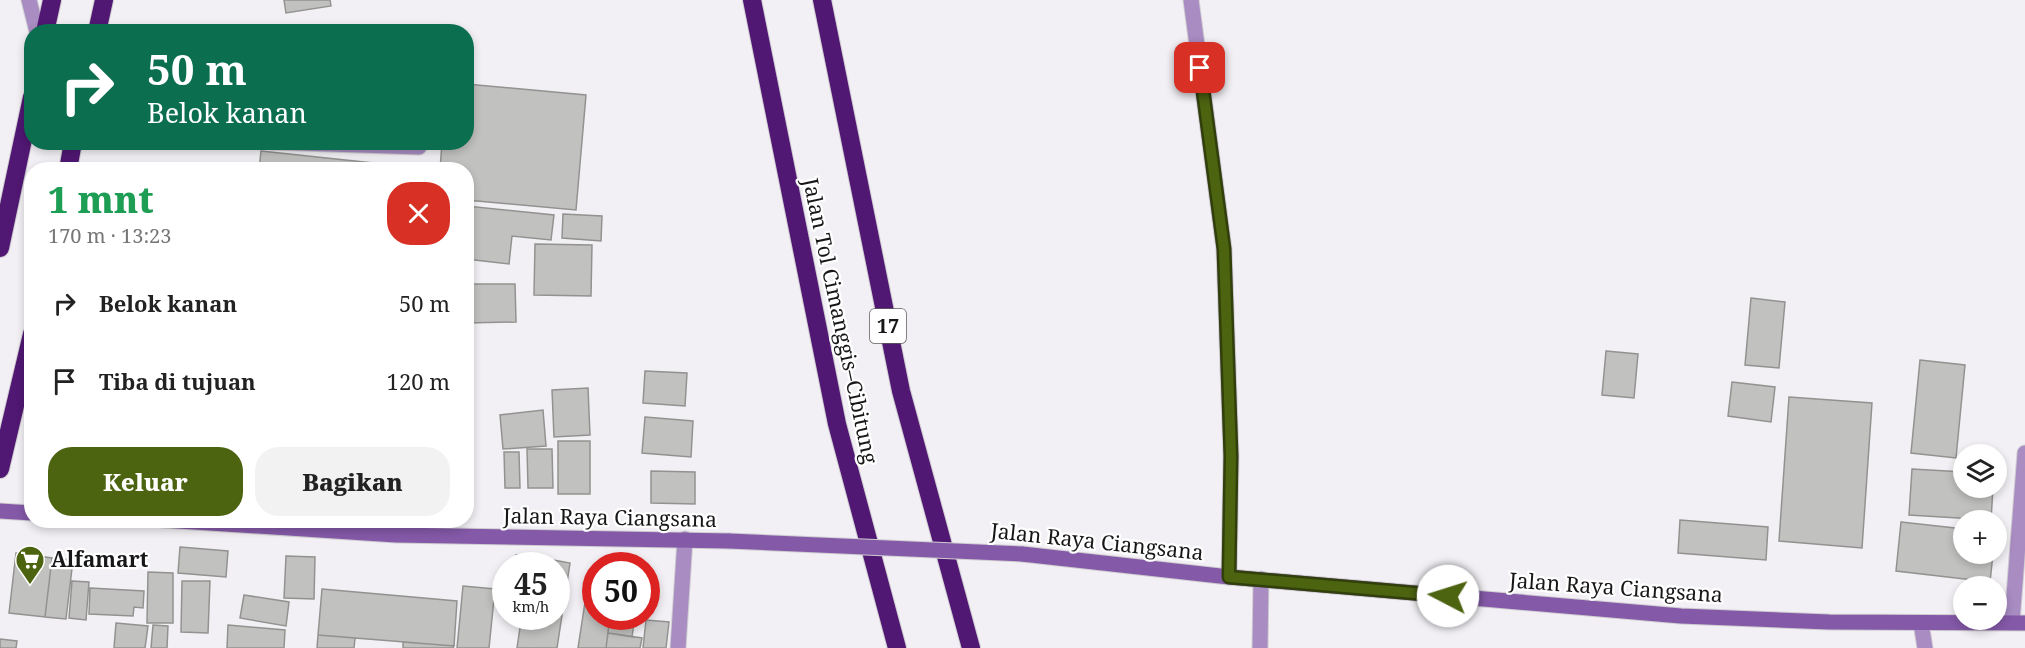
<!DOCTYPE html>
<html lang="id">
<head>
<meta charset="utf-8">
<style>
  body { margin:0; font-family:"Noto Serif",serif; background:#f2f2f2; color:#222; height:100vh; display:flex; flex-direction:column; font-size:22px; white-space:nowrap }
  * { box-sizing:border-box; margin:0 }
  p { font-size:20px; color:#767676 }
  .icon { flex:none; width:33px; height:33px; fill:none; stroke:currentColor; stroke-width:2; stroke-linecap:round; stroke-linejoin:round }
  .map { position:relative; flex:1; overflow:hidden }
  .panel { position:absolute; left:24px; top:162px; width:450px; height:366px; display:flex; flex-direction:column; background:#fff; border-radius:24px; box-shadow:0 3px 9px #0003 }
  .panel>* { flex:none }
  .guide { position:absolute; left:24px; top:24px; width:450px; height:126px; border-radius:24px; box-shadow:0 3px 9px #0003; background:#0b6e4f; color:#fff; overflow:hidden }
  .fabs { position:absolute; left:1953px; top:444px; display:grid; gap:12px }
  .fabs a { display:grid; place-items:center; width:54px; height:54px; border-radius:50%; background:#fff; box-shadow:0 3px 9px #0003; font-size:30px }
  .speed { position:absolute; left:492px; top:552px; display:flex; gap:12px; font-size:30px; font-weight:700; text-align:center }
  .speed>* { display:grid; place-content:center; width:78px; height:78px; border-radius:50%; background:#fff; box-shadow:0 3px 9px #0003; line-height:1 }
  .speed small { font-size:15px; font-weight:400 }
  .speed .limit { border:9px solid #d22; background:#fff; color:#111 }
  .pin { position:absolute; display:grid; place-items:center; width:51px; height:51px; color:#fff; margin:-26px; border-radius:12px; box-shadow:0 3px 9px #0006 }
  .me { position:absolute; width:66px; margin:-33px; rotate:275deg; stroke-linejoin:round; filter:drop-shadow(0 0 4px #0008) }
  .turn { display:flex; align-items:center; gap:21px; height:126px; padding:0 24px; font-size:27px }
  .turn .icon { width:78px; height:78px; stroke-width:2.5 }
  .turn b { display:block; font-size:42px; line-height:51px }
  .round { display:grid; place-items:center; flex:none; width:63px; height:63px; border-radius:24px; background:#f2f2f2 }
  .overview { display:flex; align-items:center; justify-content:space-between; height:102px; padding:0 24px }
  h1 { font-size:36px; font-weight:800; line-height:45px; color:#1e9e55 }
  .primary-button { display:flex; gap:12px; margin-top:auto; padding:12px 24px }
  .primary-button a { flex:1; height:69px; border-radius:24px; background:#4c6310; color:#fff; font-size:24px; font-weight:800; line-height:69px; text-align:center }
  .primary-button a+a { background:#f2f2f2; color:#222 }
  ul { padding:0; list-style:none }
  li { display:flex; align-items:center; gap:18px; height:78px; padding:0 24px }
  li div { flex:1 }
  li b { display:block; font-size:22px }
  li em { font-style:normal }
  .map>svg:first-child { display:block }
</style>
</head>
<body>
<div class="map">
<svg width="2025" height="648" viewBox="0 0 2025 648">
  <rect width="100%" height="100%" fill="#f2f0f4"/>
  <path fill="#c1c2bf" stroke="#929390" stroke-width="1.5" d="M284,0H330L331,6L286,13Z
    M466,84L586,95L576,210L466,200V170H440L442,142H466Z
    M261,151L392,165V170H259Z
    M466,206L554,215L551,240L512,236L509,264L466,259Z
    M563,214L602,216L601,241L562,238Z
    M535,244L592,245L591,296L534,295Z
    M466,284H515L516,322L466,323Z
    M1751,298L1785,302L1779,368L1745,365Z
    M1606,351L1638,354L1634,398L1602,395Z
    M1920,360L1965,365L1956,458L1911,453Z
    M645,371L687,373L685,406L643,403Z
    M1732,382L1775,387L1771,422L1728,416Z
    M588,388L590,435L554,437L552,390Z
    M1789,397L1872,403L1862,548L1779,541Z
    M543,410L546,446L503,449L500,415Z
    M645,417L693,421L691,457L642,453Z
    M558,441H590V494H558Z
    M527,449H552L553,488H528Z
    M504,452H519L520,488H505Z
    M1912,469L1964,472V488H1993L1991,520L1909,515Z
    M651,471L695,472V504L651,503Z
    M1680,520L1768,527L1766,560L1678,553Z
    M1901,522L1964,529V554H1993L1990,582L1896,571Z
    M180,547L228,551L226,577L178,573Z
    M16,553L52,558L45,617L9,613Z
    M516,555L548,559L547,566H515Z
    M286,556L315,557L314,599L284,598Z
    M52,558L73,560L66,619L45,617Z
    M548,559L570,563L557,648H517L521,621L539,624L540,616H556V566H547Z
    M590,570H596V616H610L606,648H578Z
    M148,572L173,573V623H147Z
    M72,581L89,582L86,620L69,618Z
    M182,581H210L208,633L181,632Z
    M463,586L495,589L489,648H457Z
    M90,588L144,591L143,608L134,607L133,616L89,614Z
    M322,589L457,601L454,646L318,635Z
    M244,595L289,602L286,626L240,618Z
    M507,616H540L539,624L507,619Z
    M610,616H635L632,637L608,633Z
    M646,620L669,622L666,648H643Z
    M116,623L148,626L145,648H114Z
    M153,625L168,626L167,648H151Z
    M228,625L285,630L284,648H227Z
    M608,633L642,638L640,648H606Z
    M318,635L355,638L354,648H317Z
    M0,639L17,641L16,648H0Z
    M403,642L454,646L453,648H403Z"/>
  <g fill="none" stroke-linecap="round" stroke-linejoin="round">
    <g stroke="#cfcdd1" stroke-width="17">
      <path id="lane" d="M271,142L419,147"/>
    </g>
    <g stroke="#cfcdd1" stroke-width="17">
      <path id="street" d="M29,0L37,32
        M1191,0L1224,249L1231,456L1229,577
        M2012,622L2025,453
        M1921,623L1925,648
        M678,648L685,539
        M1260,648L1261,579"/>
    </g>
    <g stroke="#cfcdd1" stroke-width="17">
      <path id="secondary" d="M0,511L32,513
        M163,520L396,535L729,541
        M1022,554L1229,577L1681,616L1829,622L2025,623"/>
    </g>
    <g stroke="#cfcdd1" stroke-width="20">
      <path id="highway" d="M752,0L837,424L897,648
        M822,0L901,391L971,648
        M45,32L52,0
        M97,32L104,0
        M68,170L73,142
        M0,248L32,97
        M0,469L32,334"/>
    </g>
    <use href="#lane" stroke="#a88cc2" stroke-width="15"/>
    <use href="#street" stroke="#a88cc2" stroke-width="15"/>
    <use href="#secondary" stroke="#8459a8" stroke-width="15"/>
    <use href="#highway" stroke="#501773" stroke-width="18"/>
    <g stroke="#cfcdd1" stroke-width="17" stroke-linecap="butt">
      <path id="secondary-bridge" d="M729,541L1022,554"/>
    </g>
    <use href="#secondary-bridge" stroke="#8459a8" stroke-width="15"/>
  </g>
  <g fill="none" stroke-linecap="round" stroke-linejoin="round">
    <g stroke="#31400a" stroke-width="15">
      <path id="route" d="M1200,68L1224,249L1231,456L1229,577L1448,596"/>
    </g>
    <use href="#route" stroke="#4c6310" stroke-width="10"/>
  </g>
  <defs>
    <g id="supermarket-pin" transform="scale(1.5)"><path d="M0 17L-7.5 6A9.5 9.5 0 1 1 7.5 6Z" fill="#4c6310" stroke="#fff"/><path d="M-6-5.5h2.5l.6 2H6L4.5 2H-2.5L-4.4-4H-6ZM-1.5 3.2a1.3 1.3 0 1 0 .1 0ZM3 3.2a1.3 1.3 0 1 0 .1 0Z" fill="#fff"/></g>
  </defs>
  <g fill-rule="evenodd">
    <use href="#supermarket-pin" x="30" y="560"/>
  </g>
  <g text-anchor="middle" stroke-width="4.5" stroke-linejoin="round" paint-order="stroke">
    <rect fill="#fff" stroke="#5d5c5d" stroke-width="1.5" x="870" y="309" width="36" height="34" rx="4.5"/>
    <g font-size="20" font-weight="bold" fill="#171618">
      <text x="888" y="333">17</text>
    </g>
    <g font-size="21" fill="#171618" stroke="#fff">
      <text transform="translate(840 321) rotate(78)" y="7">Jalan Tol Cimanggis–Cibitung</text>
      <text transform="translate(610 518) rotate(1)" y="7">Jalan Raya Ciangsana</text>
      <text transform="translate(1097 542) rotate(6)" y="7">Jalan Raya Ciangsana</text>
      <text transform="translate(1616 588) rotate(4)" y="7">Jalan Raya Ciangsana</text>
    </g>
    <g font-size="21" font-weight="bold" fill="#171618" stroke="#fff" text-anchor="start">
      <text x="51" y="567">Alfamart</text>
    </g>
  </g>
</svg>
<div class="fabs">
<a><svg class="icon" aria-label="layers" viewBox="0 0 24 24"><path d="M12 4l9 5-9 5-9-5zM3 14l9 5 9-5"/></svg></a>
<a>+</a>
<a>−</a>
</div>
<div class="speed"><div>45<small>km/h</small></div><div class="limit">50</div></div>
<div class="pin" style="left:1200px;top:68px;background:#d93025"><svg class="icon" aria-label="arrive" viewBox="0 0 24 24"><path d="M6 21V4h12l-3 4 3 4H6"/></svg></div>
<svg class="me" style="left:1448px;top:596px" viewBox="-20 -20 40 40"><circle r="19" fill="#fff"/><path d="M0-13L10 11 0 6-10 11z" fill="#4c6310"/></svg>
<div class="guide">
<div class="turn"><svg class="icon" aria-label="right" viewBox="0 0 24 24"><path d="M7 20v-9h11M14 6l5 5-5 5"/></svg><div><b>50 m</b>Belok kanan</div></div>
</div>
<section class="panel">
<div class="overview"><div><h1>1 mnt</h1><p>170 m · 13:23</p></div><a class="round" style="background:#d93025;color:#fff"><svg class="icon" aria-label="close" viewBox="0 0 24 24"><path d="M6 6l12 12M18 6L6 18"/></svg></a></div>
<ul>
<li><svg class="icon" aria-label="right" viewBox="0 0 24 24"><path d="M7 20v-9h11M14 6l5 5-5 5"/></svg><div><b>Belok kanan</b></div><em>50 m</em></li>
<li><svg class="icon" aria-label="arrive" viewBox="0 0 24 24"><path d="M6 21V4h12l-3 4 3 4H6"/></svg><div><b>Tiba di tujuan</b></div><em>120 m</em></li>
</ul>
<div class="primary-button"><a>Keluar</a><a>Bagikan</a></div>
</section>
</div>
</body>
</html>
